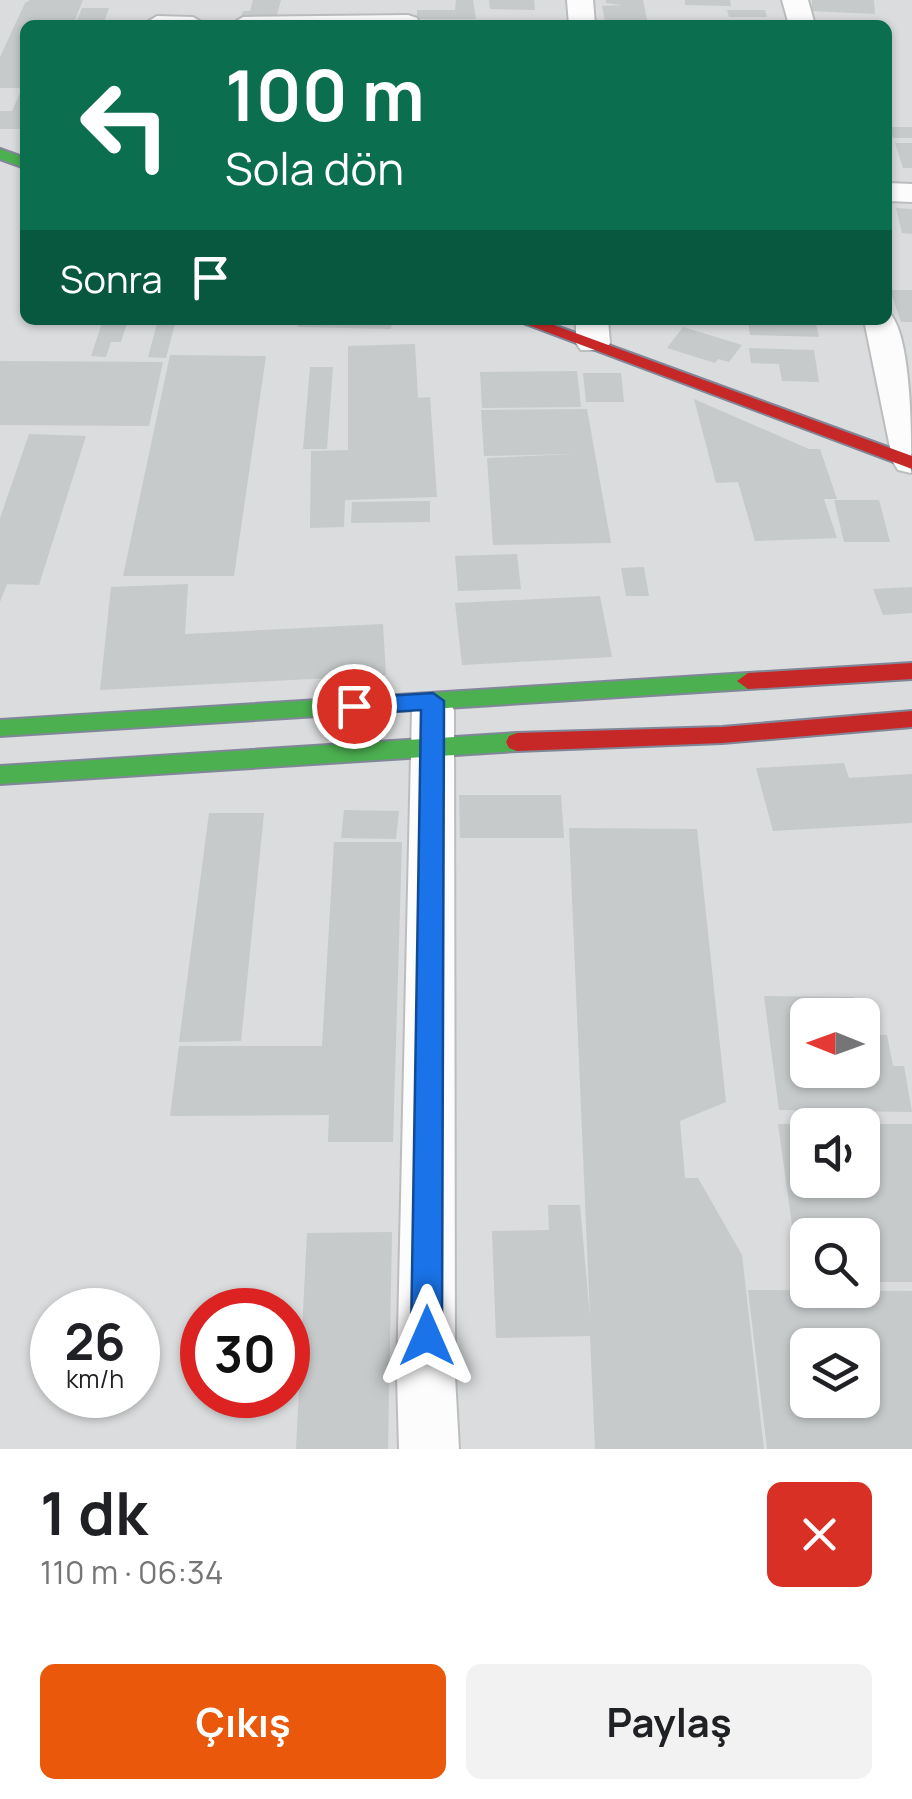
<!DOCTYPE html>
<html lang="tr">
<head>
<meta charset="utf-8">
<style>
  body { margin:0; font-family:Manrope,sans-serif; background:#f2f2f2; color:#202124; height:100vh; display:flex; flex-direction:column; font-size:38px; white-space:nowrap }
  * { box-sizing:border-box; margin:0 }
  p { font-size:32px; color:#757577 }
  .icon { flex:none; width:55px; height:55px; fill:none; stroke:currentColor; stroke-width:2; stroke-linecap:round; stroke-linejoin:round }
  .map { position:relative; height:1449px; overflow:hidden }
  .side { display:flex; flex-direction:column; background:#fff; flex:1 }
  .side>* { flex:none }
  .top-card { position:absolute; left:20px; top:20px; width:872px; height:305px; border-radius:15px; box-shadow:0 2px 8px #0004; background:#0b6e4f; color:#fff; overflow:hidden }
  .needle { width:65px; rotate:271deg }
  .tools { position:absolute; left:790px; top:998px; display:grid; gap:20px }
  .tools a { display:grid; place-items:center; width:90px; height:90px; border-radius:15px; background:#fff; box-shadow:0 2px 8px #0004; font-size:50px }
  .speed { position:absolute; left:30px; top:1288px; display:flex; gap:20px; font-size:50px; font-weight:700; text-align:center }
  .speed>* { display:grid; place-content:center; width:130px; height:130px; border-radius:50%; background:#fff; box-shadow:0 2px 8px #0004; line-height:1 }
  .speed small { font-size:25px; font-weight:400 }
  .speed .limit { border:15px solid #d22; background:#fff; color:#111 }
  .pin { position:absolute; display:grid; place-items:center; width:85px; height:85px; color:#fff; margin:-42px; border:5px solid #fff; border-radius:50%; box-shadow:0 2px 10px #0007 }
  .me { position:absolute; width:110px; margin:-55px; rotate:0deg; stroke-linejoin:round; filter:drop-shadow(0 0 8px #0008) }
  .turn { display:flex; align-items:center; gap:35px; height:210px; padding:0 40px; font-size:45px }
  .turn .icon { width:130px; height:130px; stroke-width:2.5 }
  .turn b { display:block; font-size:70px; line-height:85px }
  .then { display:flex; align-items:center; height:95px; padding:0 40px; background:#0003; gap:20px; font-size:38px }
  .round { display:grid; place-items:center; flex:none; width:105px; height:105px; border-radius:15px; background:#f2f2f2 }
  .headline { display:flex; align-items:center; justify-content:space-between; height:170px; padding:0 40px }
  h1 { font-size:60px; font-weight:700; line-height:75px }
  .button { display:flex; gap:20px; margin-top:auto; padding:20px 40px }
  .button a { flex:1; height:115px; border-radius:15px; background:#ea580c; color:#fff; font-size:40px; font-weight:700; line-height:115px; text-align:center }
  .button a+a { background:#f2f2f2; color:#202124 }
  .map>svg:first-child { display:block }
</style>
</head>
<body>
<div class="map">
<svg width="912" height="1449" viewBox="0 0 912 1449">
  <rect width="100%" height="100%" fill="#e9ecee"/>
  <path fill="#dadcdd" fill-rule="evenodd" d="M0,0H912V1449H0ZM25,25H888V320H25ZM808,1015H862V1070H808ZM808,1125H862V1180H808ZM808,1235H862V1290H808ZM52,1310H138V1395H52ZM202,1310H288V1395H202ZM808,1345H862V1400H808Z"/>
  <path fill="#c6cacb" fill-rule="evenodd" d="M30,0H83L73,25H25V88H0V57L25,3Z
    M253,0H281L276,18L241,17L243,11H250Z
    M456,0H473L476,19H417V10H455Z
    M489,0H534L535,10L490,9Z
    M606,0H643L647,20L605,21L602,6L622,5L606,3Z
    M685,0H730L731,6L685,5Z
    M812,0H874L875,14L812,11Z
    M82,8H109L103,25H75Z
    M727,10H765L767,17H729Z
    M21,91H25V129H0V111H12Z
    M889,127H912V138H893Z
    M895,143H912V168H903Z
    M896,208L912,209V234L902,233Z
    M890,290H912V322H901Z
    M103,320H128L121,342H111L106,357L91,356Z
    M158,320H176L166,358L148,357Z
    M299,320H392L391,329L298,327Z
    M748,320H815L819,337L750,335Z
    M683,327L742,345L729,362L718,359L715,363L667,348Z
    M415,344L418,398L430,397L437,497L345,500L344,527L310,528L311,451L348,450V346Z
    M749,348L814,350L819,382L782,381L779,364L751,363Z
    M170,355L266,356L234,576H123Z
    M0,361L163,362L149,426L0,425Z
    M310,367H333L327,449H303Z
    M577,371L581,407L482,408L480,372Z
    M583,373H621L624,402H586Z
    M694,399L809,449H820L837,499H824L837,538L755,541L738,482L716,483Z
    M587,409L611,543L493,545L487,458L574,454L484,456L481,410Z
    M29,434L86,436L39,585L7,584L0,602V518Z
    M834,500H879L890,542H844Z
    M430,501V522L351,523L352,502Z
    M517,554L521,589L458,591L455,556Z
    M644,567L649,596H626L621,568Z
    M188,584L185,634L383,624L386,675L100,690L111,587Z
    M912,587V613L883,615L873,589Z
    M600,596L612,657L462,665L455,603Z
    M844,763L849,778L912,774V823L773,831L756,768Z
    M459,795H561L564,838H460Z
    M344,810L399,811L396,839L341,838Z
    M209,813H264L241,1041L179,1042Z
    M569,828L697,829L726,1102L680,1121L685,1178H698L742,1255L764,1449H595L590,1336L496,1338L492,1231L549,1230L548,1205H580L590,1318Z
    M334,842H402L393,1142H328L329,1115L170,1116L179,1046H322Z
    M764,996L854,997L857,1015H808V1070H862V1034L887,1035L893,1066H904L912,1112L779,1110Z
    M778,1124H808V1180H862V1124H912V1282H862V1235H808V1282H800Z
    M392,1232L388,1449H296L307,1233Z
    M748,1290L912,1291V1449H767ZM808,1345H862V1400H808Z"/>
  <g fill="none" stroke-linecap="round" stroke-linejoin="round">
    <g stroke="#bcbdbe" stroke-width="4">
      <path id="street" d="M567,0H593L595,25H569Z
        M782,0H808L815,25H789Z
        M408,15L417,18L420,25H230L243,17Z
        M157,16L193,17L206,25L144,24Z
        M888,183L912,184V202L888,201Z
        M888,312C912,330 912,443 911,473L898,470L893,462L864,320H888Z
        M576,320H608L610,343L605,350H581L576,343Z
        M433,694L448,699L454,710L455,1376L459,1449H399L397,1376L412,710L418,699Z"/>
    </g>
    <g stroke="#818798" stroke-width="4">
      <path id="fast" d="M0,149L25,158V168L0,159Z
        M748,673L759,681L748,689L0,736V720Z
        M517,733L525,736L528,742L525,748L517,751L0,784V766Z"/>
    </g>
    <g stroke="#818798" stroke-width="4">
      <path id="jam" d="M515,320H540L912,456V469Z
        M912,663V679L748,689L737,681L748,673Z
        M912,711V727L722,743L517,751L509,748L506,742L509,736L517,733L722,727Z"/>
    </g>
    <use href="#street" fill="#fcfcfc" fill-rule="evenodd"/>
    <use href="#fast" fill="#4caf50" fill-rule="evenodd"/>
    <use href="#jam" fill="#c62828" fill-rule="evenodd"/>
  </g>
  <path fill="#1a73e8" stroke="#114b97" stroke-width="2.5" d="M433,693L444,701L442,1336L438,1347L427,1351L416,1347L411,1336L421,710L354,714L343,706L354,698Z"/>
</svg>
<div class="tools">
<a><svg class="needle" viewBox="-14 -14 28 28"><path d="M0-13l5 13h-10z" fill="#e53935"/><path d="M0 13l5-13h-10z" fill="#757577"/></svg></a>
<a><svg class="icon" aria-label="sound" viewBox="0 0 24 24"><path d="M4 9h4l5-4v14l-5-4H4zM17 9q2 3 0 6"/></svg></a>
<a><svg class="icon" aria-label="search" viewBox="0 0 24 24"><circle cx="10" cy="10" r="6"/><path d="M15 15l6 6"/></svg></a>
<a><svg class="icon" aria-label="layers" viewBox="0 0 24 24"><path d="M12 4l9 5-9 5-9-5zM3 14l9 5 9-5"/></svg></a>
</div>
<div class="speed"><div>26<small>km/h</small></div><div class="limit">30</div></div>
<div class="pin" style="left:354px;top:706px;background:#d93025"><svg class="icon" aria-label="arrive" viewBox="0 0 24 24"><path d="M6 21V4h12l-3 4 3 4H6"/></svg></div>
<svg class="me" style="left:427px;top:1336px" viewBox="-20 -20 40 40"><path d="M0-17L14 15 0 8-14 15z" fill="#1a73e8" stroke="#fff" stroke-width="4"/></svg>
<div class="top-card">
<div class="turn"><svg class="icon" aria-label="left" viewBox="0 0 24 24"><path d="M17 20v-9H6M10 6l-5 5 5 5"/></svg><div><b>100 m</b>Sola dön</div></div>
<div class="then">Sonra<svg class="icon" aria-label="arrive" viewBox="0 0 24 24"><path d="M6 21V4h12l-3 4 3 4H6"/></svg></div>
</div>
</div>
<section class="side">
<div class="headline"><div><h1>1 dk</h1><p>110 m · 06:34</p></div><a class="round" style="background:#d93025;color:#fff"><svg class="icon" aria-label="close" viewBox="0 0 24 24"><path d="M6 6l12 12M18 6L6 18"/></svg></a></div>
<div class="button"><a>Çıkış</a><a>Paylaş</a></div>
</section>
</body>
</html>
